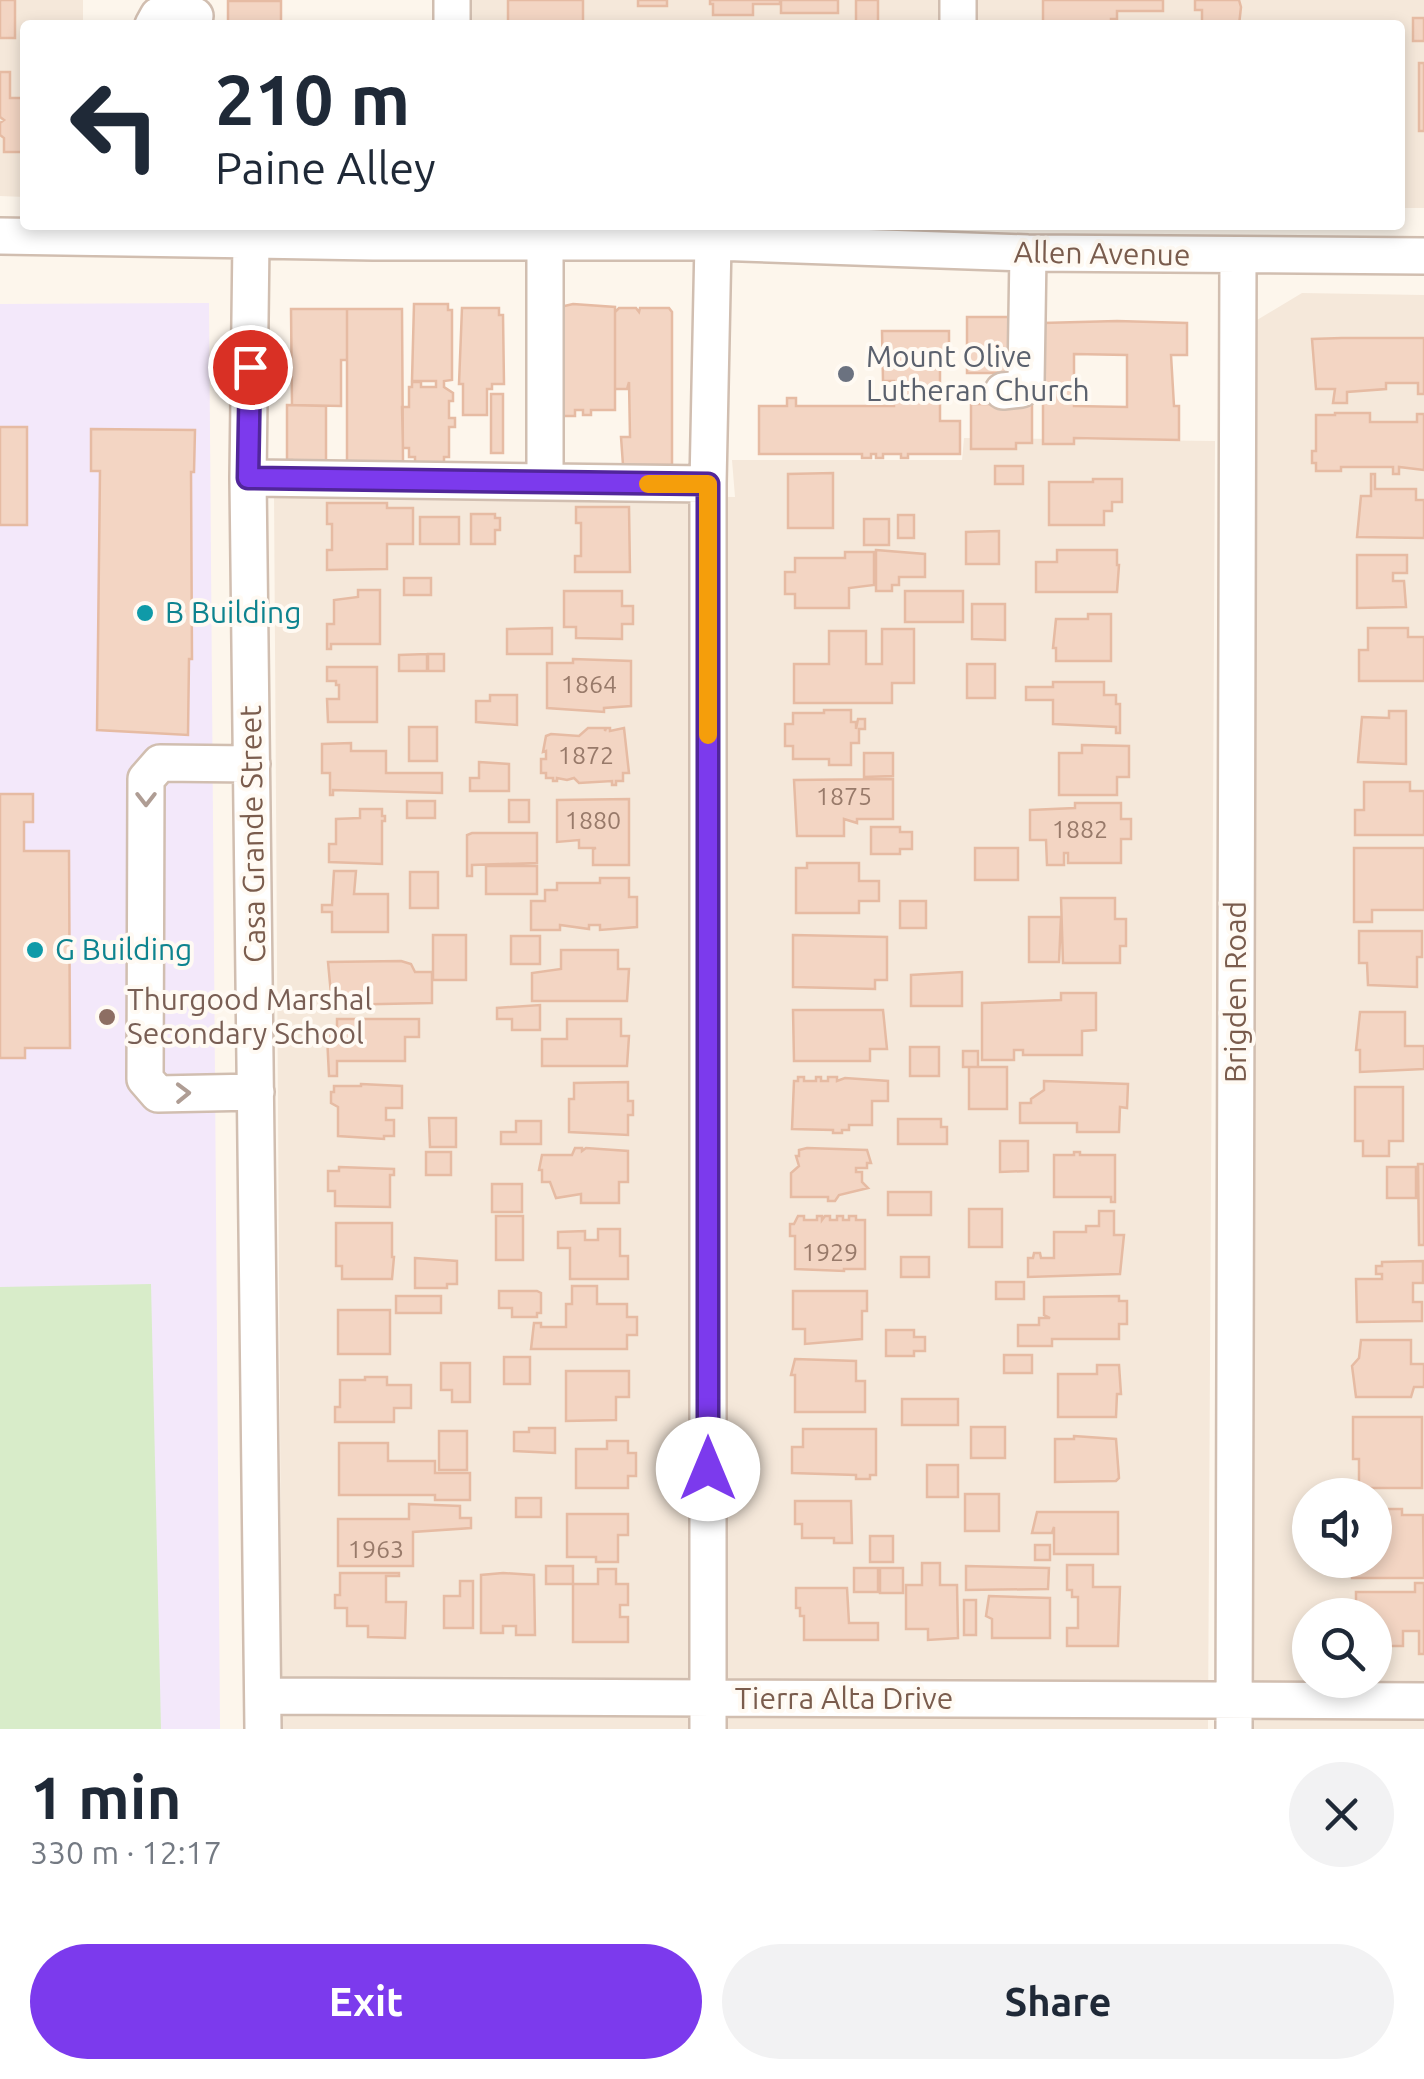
<!DOCTYPE html>
<html lang="en">
<head>
<meta charset="utf-8">
<style>
  body { margin:0; font-family:Ubuntu,sans-serif; background:#f2f2f3; color:#1f2937; height:100vh; display:flex; flex-direction:column; font-size:38px; white-space:nowrap }
  * { box-sizing:border-box; margin:0 }
  p { font-size:32px; color:#747a83 }
  .icon { flex:none; width:55px; height:55px; fill:none; stroke:currentColor; stroke-width:2; stroke-linecap:round; stroke-linejoin:round }
  .map { position:relative; height:1729px; overflow:hidden }
  .drawer { display:flex; flex-direction:column; background:#fff; flex:1 }
  .drawer>* { flex:none }
  .guide { position:absolute; left:20px; top:20px; width:1385px; height:210px; border-radius:10px; box-shadow:0 5px 15px #0003; background:#fff; color:#1f2937; overflow:hidden }
  .buttons { position:absolute; left:1292px; top:1478px; display:grid; gap:20px }
  .buttons a { display:grid; place-items:center; width:100px; height:100px; border-radius:50%; background:#fff; box-shadow:0 5px 15px #0003; font-size:50px }
  .pin { position:absolute; display:grid; place-items:center; width:85px; height:85px; color:#fff; margin:-42px; border:5px solid #fff; border-radius:50%; box-shadow:0 2px 10px #0007 }
  .me { position:absolute; width:110px; margin:-55px; rotate:0deg; stroke-linejoin:round; filter:drop-shadow(0 0 8px #0008) }
  .turn { display:flex; align-items:center; gap:35px; height:210px; padding:0 30px; font-size:45px }
  .turn .icon { width:130px; height:130px; stroke-width:2.5 }
  .turn b { display:block; font-size:70px; line-height:85px }
  .round { display:grid; place-items:center; flex:none; width:105px; height:105px; border-radius:52px; background:#f2f2f3 }
  .summary { display:flex; align-items:center; justify-content:space-between; height:170px; padding:0 30px }
  h1 { font-size:60px; font-weight:700; line-height:75px }
  .button { display:flex; gap:20px; margin-top:auto; padding:20px 30px }
  .button a { flex:1; height:115px; border-radius:60px; background:#7c3aed; color:#fff; font-size:40px; font-weight:700; line-height:115px; text-align:center }
  .button a+a { background:#f2f2f3; color:#1f2937 }
  .map>svg:first-child { display:block }
</style>
</head>
<body>
<div class="map">
<svg width="1424" height="1729" viewBox="0 0 1424 1729">
  <rect width="100%" height="100%" fill="#fdf6ec"/>
  <path fill="#f5e8da" fill-rule="evenodd" d="M0,0H83V25H25V197L0,196Z
    M468,0H1424V208H1400V25H468Z
    M1302,293L1424,295V1729H1252L1257,320ZM1310,1495H1375V1560H1310ZM1310,1615H1375V1680H1310Z
    M964,438L1215,441L1208,1729H282L274,492L735,497L732,460H962Z"/>
  <path fill="#f3e8fa" d="M209,303L220,1729H0V304Z"/>
  <path fill="#d8ecc9" d="M151,1284L161,1729H0V1287Z"/>
  <path fill="#f3d5c3" stroke="#e6bba3" stroke-width="2.5" fill-rule="evenodd" d="M0,0H15V38H0Z
    M508,0H583V25H508Z
    M638,0H667V6H638Z
    M710,0H780V4H753V15H713V4H710Z
    M781,0H838V13H781Z
    M856,0H878V25H856Z
    M1043,0H1163V11H1117V19H1111V22H1043Z
    M1195,0H1239L1241,7L1239,25H1202V10H1195Z
    M228,1H281V25H228Z
    M1413,18H1424V41H1413Z
    M1419,63H1424V131H1419Z
    M0,72H10V98H25V152H4V138L0,135V123L4,120L0,117Z
    M414,304H448V310H452V380L444,381V387L453,393V401H449V418H455V427H449V457H444V466H415V457H409V448H403L402,407H409V387H412V382H421V387H436V381H412Z
    M573,304L615,307V410H591V415H583V410H575V416H560V307Z
    M462,308H499V315H503L504,384H492V389H487V415H463V384H459Z
    M619,308H636L639,312L640,308H669L672,312V465H623L621,437H630L629,382L627,389H615V312Z
    M291,309H347V360H341V406L292,405Z
    M347,309H402L403,463H347Z
    M967,317H1023L1016,373H967Z
    M1117,321L1187,323V355H1171L1174,406H1179V440L1074,438V444H1043V323ZM1074,354L1127,355V407L1074,406Z
    M882,331H949V357H940V421H960V454H908V458H901V454H883V458H876V454H871V458H862V454H759V406H787V398H796V406H894V381H883Z
    M1342,338H1424V394H1418V383H1386V389L1347,392V403H1333L1335,389H1316L1312,339Z
    M491,394H503V453H491Z
    M971,404H1032V443H1016V449H971Z
    M287,405L326,406V462L292,468V460H287Z
    M1335,413H1370V422H1417V414H1424V470L1399,467V474H1393V467H1341V471H1316V463H1312V451H1316V415H1335Z
    M0,427H27V525H0Z
    M91,429L195,430L194,472H191L192,659H189L188,735L97,730L100,471H91Z
    M995,466H1023V484H995Z
    M833,473V528H788V474Z
    M1371,474H1375V489H1416V500H1424V538L1357,537L1361,496H1371Z
    M1093,479H1122V502H1112V511H1104V525H1049V482H1093Z
    M327,503H387V508H413V544H387V569L327,570V550H332V524H327Z
    M576,507H629L630,572H575V556H581V523H576Z
    M471,514H495V518H500V530H495V544H471Z
    M898,515H914V538H898Z
    M420,517H459V544H420Z
    M864,519H889V545H864Z
    M999,531V564H966V532Z
    M876,550L925,554V577H899V585H892V591H876Z
    M1057,550H1117V565H1119L1117,592H1036V562H1057Z
    M845,552H874V585L849,588V608H795V594H785V572H795V558H845Z
    M1357,555H1407V573H1393V581H1404L1406,607L1357,608Z
    M404,578H431V595H404Z
    M358,590H380V644H331V649H327V624H334V600L358,597Z
    M564,591H622V606H633V624H622V639L576,638V627H564Z
    M905,591H963V622H905Z
    M972,604H1005V640L972,639Z
    M1088,614H1111V661H1056V648H1053L1056,619H1088Z
    M552,628V654H507V629Z
    M1368,628H1408V637H1424V681H1359V650H1368Z
    M882,629H914V683H892V703H794V664H829V631H866V664H882Z
    M427,654V671H399V655Z
    M428,654H444V671H428Z
    M573,659L631,661V706L604,708V712L547,708V663H573Z
    M967,664H995V698H967Z
    M327,667H377V722H328L327,699H339V685H336V681H327Z
    M1053,682H1104V695H1116V704H1120V733H1116V727L1053,724V700H1026V687H1053Z
    M490,695H517V725L476,722V701H490Z
    M824,710H851V722H856V729L858,719H865V729H859V743H851V765H829V759H793V746H785V724H793V713H824Z
    M1389,711H1406V764L1358,762L1362,717L1389,718Z
    M409,727H437V761H409Z
    M588,728H605V731L606,728H610V731L624,728L629,773H623V781H616V785H612V781L579,783L574,778L567,780L557,778V781H553V778H546V773H541V759H546V751L543,752L546,736L551,734L579,736Z
    M351,743V751H386V773H442V793L333,790V795H330V773H322V744Z
    M1082,745L1129,746V777H1117V795H1059V753H1082Z
    M864,753H893V776L864,777Z
    M479,762L509,764V791H470V778H479Z
    M893,779V819H857V823L844,819V836H797L794,780Z
    M1364,782H1410V791H1424V835H1355V810H1364Z
    M0,794H33V822H24V851H69L70,1048H25V1058H0Z
    M629,799V865H593V849L596,848H579V840L557,842V800Z
    M509,800H529V822H509Z
    M407,801H435V818H407Z
    M1075,803H1121V819H1131V839H1121V863H1068V853H1064V865H1047L1046,840H1030V810L1075,808Z
    M360,809H382V816H385V821H382V864L329,862V844H336V819L360,818Z
    M871,827H900V832H912V849H900V854H871Z
    M472,833H537V863L472,865V876H467V835Z
    M975,848H1018V880H975Z
    M1354,848H1424V910H1372V922H1354Z
    M807,863H859V881H879V901H859V913H796V868H807Z
    M486,866H537V894H486Z
    M334,871H356L354,894H388V932H332V912H322V905H332Z
    M410,872H438V908H410Z
    M600,878H629V897H637V927L600,930V925H589V929L560,925V930H531V901H545V890H557V883H600Z
    M1061,898H1115V919H1126V946H1120V963H1063Z
    M900,901H926V928H900Z
    M1029,917H1061L1059,962H1029Z
    M1359,931H1422V957H1417V987L1368,985L1367,963H1359Z
    M433,935H466V980H433Z
    M793,935L887,937V980H875V989L793,987Z
    M511,936H540V964H511Z
    M561,950H618V969H629L627,1001H532V973L561,969Z
    M401,961L411,964L415,972H432V1003L332,1005L328,962Z
    M962,972V1006H911V975Z
    M1061,993H1096V1030L1082,1031V1055H1023V1050H1014V1060H982V1003L1061,1000Z
    M540,1005V1030H512V1019H497V1008Z
    M793,1010H883L887,1049H870V1061H794Z
    M1360,1012H1405V1046H1424V1069L1360,1072V1050H1356Z
    M337,1019H419V1037H405V1061H337V1076H329L327,1036H337Z
    M567,1019H621V1036H629L627,1066H542V1039H567Z
    M910,1047H939V1076H910Z
    M963,1051H978V1067H963Z
    M969,1067H1007V1109H969Z
    M798,1077H804V1081H816V1077H821V1081H828V1077H837V1081L845,1078L888,1081V1101H872V1125H849V1130H842V1133H833V1130L792,1129L794,1081H798Z
    M1044,1081L1128,1084L1127,1108L1120,1107L1119,1132H1077V1123H1020V1103H1031V1099L1044,1090Z
    M628,1082V1101H633V1115H628V1135L569,1132V1099H574V1083Z
    M361,1084L402,1086V1108H386V1120H394V1136H384V1139L338,1136V1107L331,1103V1092H334V1086H361Z
    M1355,1087H1403V1141H1389V1156H1363V1141H1355Z
    M429,1118H456V1147H430Z
    M898,1119H941V1127H947V1144H898Z
    M516,1121H541V1144H501V1132H516Z
    M1000,1141H1028V1171L1000,1172Z
    M575,1148H582V1151L586,1148L628,1151V1182H619V1203H581V1194L556,1198L550,1182H542V1170H539L542,1155H572Z
    M807,1148L867,1150L871,1163H867V1168H856V1172H862V1182L868,1188L839,1195L835,1201H828V1197H791V1173L799,1166L796,1156H799V1150Z
    M426,1152H451V1175H426Z
    M1074,1152H1080V1155H1115V1202H1111V1197H1054V1155H1074Z
    M1418,1164H1424V1245H1419Z
    M339,1167L394,1169V1175H390V1207L335,1206V1191H328V1171H339Z
    M1387,1167H1416V1198H1387Z
    M492,1184H522V1212H492Z
    M888,1192H931V1215H888Z
    M969,1209H1002V1247H969Z
    M1099,1211H1114V1235H1124L1120,1274L1028,1277V1258H1033L1034,1253H1040L1041,1258H1054V1232H1086V1226H1099Z
    M496,1216H523V1260H496Z
    M798,1216H804V1220H817V1216H822V1220L825,1216H830V1220H837V1216H843V1220H849V1216H856V1220H865V1269H844V1271L795,1269V1236H790V1224H794Z
    M336,1223H392V1257H394L392,1279H342V1266H336Z
    M598,1229H620V1256H628V1279H570V1248H558V1232L585,1231V1240H598Z
    M901,1257H929V1277H901Z
    M415,1258L457,1261V1284H447V1288H415Z
    M1423,1261V1283H1413V1302H1422V1321L1357,1322L1356,1279H1382V1274H1376V1266H1382V1262Z
    M996,1282H1024V1299H996Z
    M572,1286H597V1304H627V1317H637V1335H627V1349H531L534,1323H541V1327H566V1304H572Z
    M499,1291H537L541,1293V1313H537V1317H512V1308H499Z
    M793,1291H867V1311H862V1339L805,1344V1329H793Z
    M396,1296H441V1313H396Z
    M1119,1296V1301H1127V1324H1119V1339H1052V1346H1018V1325H1039V1318H1050L1044,1315V1297Z
    M338,1310H390V1354H338Z
    M886,1330H914V1337H925V1351H914V1356H886Z
    M1361,1340H1411V1364H1424V1387H1414L1411,1397H1356L1352,1366L1359,1358Z
    M1004,1355H1032V1373H1004Z
    M504,1357H530V1384H504Z
    M795,1359L856,1361V1381H865V1412H795V1375H791Z
    M441,1363H470V1402H452V1390H441Z
    M1097,1365H1119L1121,1394H1117L1116,1417H1058V1374H1097Z
    M566,1371H629V1397H616V1420L566,1421Z
    M365,1377H387V1385H411V1408H394V1422H335V1407H340V1380H365Z
    M902,1399H958V1425H902Z
    M1353,1417H1422V1488H1359V1459H1353Z
    M971,1427H1005V1458H971Z
    M529,1428H555V1453L514,1451V1432H529Z
    M803,1429H876V1475H870V1479H856V1475L792,1473V1447H803Z
    M439,1431H467V1470H439Z
    M1074,1436L1116,1439L1119,1478L1116,1481L1055,1482V1439H1074Z
    M607,1441H628V1453H636V1476H628V1488H576V1449H607Z
    M339,1443H388V1461H435V1473H470V1500H435V1495H339Z
    M927,1465H958V1497H927Z
    M965,1494H999V1531H965Z
    M516,1498H541V1517H516Z
    M795,1501H851L852,1543H834V1538H802V1524H795Z
    M409,1504L460,1506V1518H471V1528L413,1532V1566H338V1519H409Z
    M1375,1509H1402V1515H1423L1424,1578H1352V1560H1375Z
    M1037,1512H1118V1554H1054V1527L1052,1533H1032Z
    M567,1514H628V1535H618V1562H596V1557H567Z
    M870,1536H893V1562H870Z
    M1035,1545H1050V1560H1035Z
    M922,1563H940V1585H957L958,1638L928,1640V1629H906V1585H922Z
    M1067,1565H1093V1587H1120L1118,1646H1067V1628H1078V1597H1072V1590H1067Z
    M546,1566H573V1584H546Z
    M966,1566L1049,1568L1048,1589L966,1590Z
    M854,1568H878V1592H854Z
    M880,1568H903V1593H880Z
    M598,1569H616V1584H628V1605H620V1617H628V1642H573V1584H598Z
    M340,1573H399V1576H386V1602H406L405,1638L368,1637V1626H347V1608H335V1595H340Z
    M503,1573L534,1575L535,1635H516V1626H503V1633H481V1575Z
    M460,1581H473V1628H444V1596H460Z
    M1415,1583H1424V1654H1419V1631H1403V1646H1375V1615H1356V1592H1415Z
    M796,1588H847L849,1623H878V1640H804V1616H800V1608H796Z
    M989,1596L1050,1598V1638H992V1619L986,1616Z
    M964,1600H976V1635H964Z"/>
  <g fill="none" stroke-linecap="round" stroke-linejoin="round">
    <g stroke="#d1beb0" stroke-width="40">
      <path id="minor" d="M452,0V25
        M958,0V25
        M153,25L158,16H195
        M0,236L373,242H713L1028,253L1424,256
        M251,240L248,478L263,1729
        M545,242V482
        M1003,391L1021,389L1026,383L1028,253
        M248,478L708,484
        M252,764L160,763L146,779L145,1079L158,1094L256,1092
        M263,1696L1424,1701
        M708,1729V484L713,242
        M1234,1729L1238,256"/>
    </g>
    <use href="#minor" stroke="#fff" stroke-width="35"/>
  </g>
  <defs><path id="oneway-chevron" d="M-2-3.5L2.5 0L-2 3.5" fill="none" stroke-width="1.6" stroke-linecap="round" stroke-linejoin="round" transform="scale(2.5)"/></defs>
  <g stroke="#af9d94">
    <use href="#oneway-chevron" transform="translate(146 799) rotate(90)"/>
    <use href="#oneway-chevron" transform="translate(183 1093) rotate(-1)"/>
  </g>
  <g fill="none" stroke-linecap="round" stroke-linejoin="round">
    <g stroke="#51269a" stroke-width="25">
      <path id="route" d="M250,367L248,478L708,484V1469"/>
    </g>
    <use href="#route" stroke="#7c3aed" stroke-width="18"/>
    <path stroke="#f59e0b" stroke-width="18" d="M648,484H708V735"/>
  </g>
  <circle fill="#6b7280" stroke="#fffaf3" stroke-width="4" cx="846" cy="374" r="10"/>
  <g fill="#0f9aa8" stroke="#fffaf3" stroke-width="4">
    <circle cx="145" cy="613" r="10"/>
    <circle cx="35" cy="950" r="10"/>
  </g>
  <circle fill="#8d6e63" stroke="#fffaf3" stroke-width="4" cx="107" cy="1017" r="10"/>
  <g text-anchor="middle" stroke-width="8" stroke-linejoin="round" paint-order="stroke">
    <g font-size="25" fill="#987a6a">
      <text x="589" y="693">1864</text>
      <text x="586" y="764">1872</text>
      <text x="844" y="805">1875</text>
      <text x="593" y="829">1880</text>
      <text x="1080" y="838">1882</text>
      <text x="830" y="1261">1929</text>
      <text x="376" y="1558">1963</text>
    </g>
    <g font-size="30" fill="#7a5c4d" stroke="#fffaf3">
      <text transform="translate(1102 254) rotate(1)" y="10">Allen Avenue</text>
      <text transform="translate(253 834) rotate(-91)" y="10">Casa Grande Street</text>
      <text transform="translate(1236 992) rotate(-90)" y="10">Brigden Road</text>
      <text x="844" y="1709">Tierra Alta Drive</text>
    </g>
    <g font-size="30" fill="#5b616d" stroke="#fffaf3" text-anchor="start">
      <text x="866" y="367">Mount Olive<tspan x="866" dy="34">Lutheran Church</tspan></text>
    </g>
    <g font-size="30" fill="#0d838f" stroke="#fffaf3" text-anchor="start">
      <text x="165" y="623">B Building</text>
      <text x="55" y="960">G Building</text>
    </g>
    <g font-size="30" fill="#785e54" stroke="#fffaf3" text-anchor="start">
      <text x="127" y="1010">Thurgood Marshal<tspan x="127" dy="34">Secondary School</tspan></text>
    </g>
  </g>
</svg>
<div class="buttons">
<a><svg class="icon" aria-label="sound" viewBox="0 0 24 24"><path d="M4 9h4l5-4v14l-5-4H4zM17 9q2 3 0 6"/></svg></a>
<a><svg class="icon" aria-label="search" viewBox="0 0 24 24"><circle cx="10" cy="10" r="6"/><path d="M15 15l6 6"/></svg></a>
</div>
<div class="pin" style="left:250px;top:367px;background:#d93025"><svg class="icon" aria-label="arrive" viewBox="0 0 24 24"><path d="M6 21V4h12l-3 4 3 4H6"/></svg></div>
<svg class="me" style="left:708px;top:1469px" viewBox="-20 -20 40 40"><circle r="19" fill="#fff"/><path d="M0-13L10 11 0 6-10 11z" fill="#7c3aed"/></svg>
<div class="guide">
<div class="turn"><svg class="icon" aria-label="left" viewBox="0 0 24 24"><path d="M17 20v-9H6M10 6l-5 5 5 5"/></svg><div><b>210 m</b>Paine Alley</div></div>
</div>
</div>
<section class="drawer">
<div class="summary"><div><h1>1 min</h1><p>330 m · 12:17</p></div><a class="round"><svg class="icon" aria-label="close" viewBox="0 0 24 24"><path d="M6 6l12 12M18 6L6 18"/></svg></a></div>
<div class="button"><a>Exit</a><a>Share</a></div>
</section>
</body>
</html>
